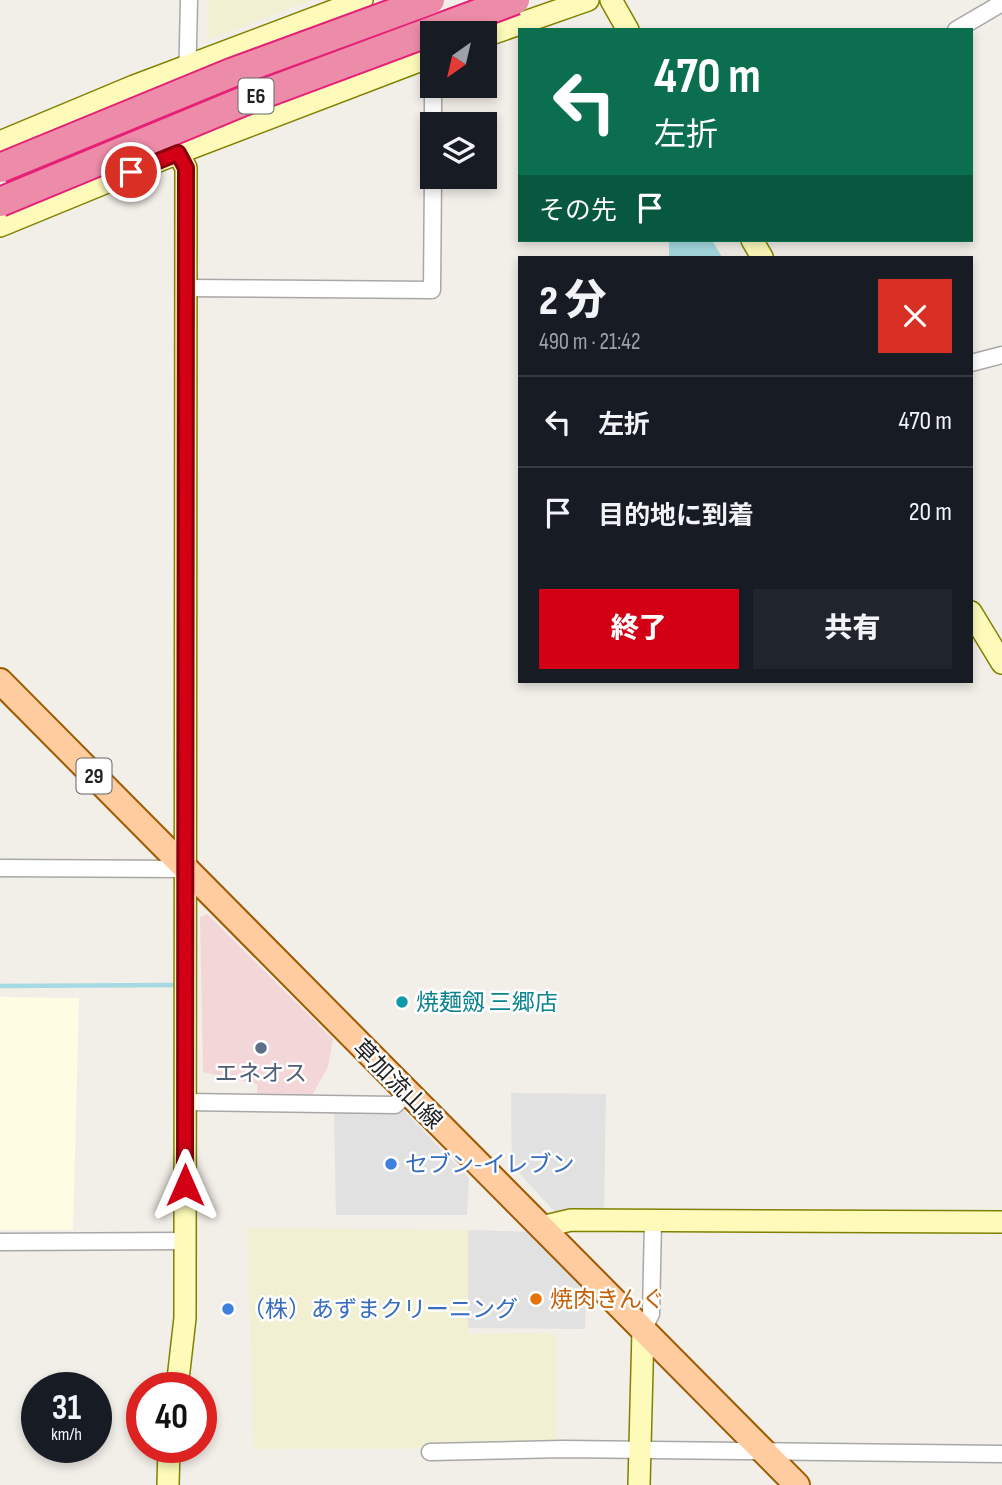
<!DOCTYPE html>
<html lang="ja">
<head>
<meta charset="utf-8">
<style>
  body { margin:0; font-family:"Sofia Sans Condensed","Noto Sans JP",sans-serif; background:#20242c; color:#f1f3f6; height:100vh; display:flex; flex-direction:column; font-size:26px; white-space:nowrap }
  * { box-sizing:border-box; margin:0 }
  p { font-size:23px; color:#9ea1a6 }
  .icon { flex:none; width:38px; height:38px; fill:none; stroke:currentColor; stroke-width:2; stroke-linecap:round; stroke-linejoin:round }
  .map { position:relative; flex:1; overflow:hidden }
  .drawer { position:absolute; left:518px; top:256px; width:455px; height:427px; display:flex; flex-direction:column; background:#171b24; border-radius:0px; box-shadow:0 4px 10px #0003 }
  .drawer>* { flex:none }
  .top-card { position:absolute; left:518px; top:28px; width:455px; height:214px; border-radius:0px; box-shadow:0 4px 10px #0003; background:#0b6e4f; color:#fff; overflow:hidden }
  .needle { width:46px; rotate:214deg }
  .fabs { position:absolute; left:420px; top:21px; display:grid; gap:14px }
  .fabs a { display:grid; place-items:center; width:77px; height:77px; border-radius:0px; background:#171b24; box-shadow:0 4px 10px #0003; font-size:35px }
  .speed { position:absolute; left:21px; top:1372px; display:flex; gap:14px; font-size:35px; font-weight:700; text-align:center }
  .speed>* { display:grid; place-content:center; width:91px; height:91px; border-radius:50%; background:#171b24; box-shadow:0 4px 10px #0003; line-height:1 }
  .speed small { font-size:18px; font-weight:400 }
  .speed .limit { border:10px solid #d22; background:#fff; color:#111 }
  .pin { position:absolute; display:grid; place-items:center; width:60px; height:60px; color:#fff; margin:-30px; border:4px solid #fff; border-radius:50%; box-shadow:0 2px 7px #0007 }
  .me { position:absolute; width:77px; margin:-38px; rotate:0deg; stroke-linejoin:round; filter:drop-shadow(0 0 5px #0008) }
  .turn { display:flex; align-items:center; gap:24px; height:147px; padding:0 21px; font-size:32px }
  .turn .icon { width:91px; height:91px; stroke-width:2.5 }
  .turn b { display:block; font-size:49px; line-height:60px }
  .then { display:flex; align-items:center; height:66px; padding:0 21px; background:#0003; gap:14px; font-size:26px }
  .round { display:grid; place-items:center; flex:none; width:74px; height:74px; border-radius:0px; background:#20242c }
  .summary { display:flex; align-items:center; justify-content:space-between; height:119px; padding:0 21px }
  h1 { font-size:42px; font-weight:800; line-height:52px }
  .cta { display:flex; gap:14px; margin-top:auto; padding:14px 21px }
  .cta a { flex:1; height:80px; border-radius:0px; background:#d30015; color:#fff; font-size:28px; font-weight:800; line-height:80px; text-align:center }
  .cta a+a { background:#20242c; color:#f1f3f6 }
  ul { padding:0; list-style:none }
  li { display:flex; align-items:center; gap:21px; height:91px; padding:0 21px; border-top:2px solid #363941 }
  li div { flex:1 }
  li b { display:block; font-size:26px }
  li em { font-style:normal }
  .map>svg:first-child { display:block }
</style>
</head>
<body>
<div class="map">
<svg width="1002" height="1485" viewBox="0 0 1002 1485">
  <rect width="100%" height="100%" fill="#f2eee8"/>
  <path fill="#f3d7d8" d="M207,914L333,1039L328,1067L311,1097L257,1096V1084L203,1072L200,917Z"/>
  <path fill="#fffce4" d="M0,997L79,998L73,1230H0Z"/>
  <path fill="#f1f0d2" d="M209,0H312L208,40Z
    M247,1228L468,1230V1334L556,1333V1444L548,1448L254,1449Z"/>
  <path fill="#e1e1e1" d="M511,1093L606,1094L604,1208L555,1212L512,1165Z
    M334,1107L402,1109L469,1178L467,1215H336Z
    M468,1230L536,1232L586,1283L585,1329L468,1328Z"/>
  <path fill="#a6dae2" d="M669,240H712L722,257H669Z"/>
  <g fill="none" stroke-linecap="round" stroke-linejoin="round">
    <path stroke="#a6dae2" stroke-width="4.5" d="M0,986L172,985"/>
    <g stroke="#a8a8a8" stroke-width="19">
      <path id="street" d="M956,30L1002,3
        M433,124V86
        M186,130L189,0
        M185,288L432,290L433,177
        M971,363L1002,355
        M0,868L185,869
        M185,1102L395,1105L407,1093
        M0,1242L185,1241
        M643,1330L651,1314L653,1221
        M430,1452L563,1449L1002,1454"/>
    </g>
    <g stroke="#808100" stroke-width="24">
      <path id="secondary" d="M611,0L628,30
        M485,36L588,0
        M0,142L134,86L362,0
        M0,226L178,153L432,56
        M752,240L762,257
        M971,612L1002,663
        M541,1227L571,1220L1002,1222
        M177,1388L185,1318L186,168L178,153
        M168,1485L169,1447
        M639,1485L643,1330"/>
    </g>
    <g stroke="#9f5a00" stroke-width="28">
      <path id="primary" d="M0,681L797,1485"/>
    </g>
    <use href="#street" stroke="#fff" stroke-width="16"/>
    <use href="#secondary" stroke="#fdfaba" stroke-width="21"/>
    <use href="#primary" stroke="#ffcca0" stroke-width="24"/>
    <g stroke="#e61f77" stroke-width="32" stroke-linecap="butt">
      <path id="highway-bridge" d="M0,168L231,73L430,0
        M0,202L244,101L515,0"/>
    </g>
    <use href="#highway-bridge" stroke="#ed8ca8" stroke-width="28"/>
  </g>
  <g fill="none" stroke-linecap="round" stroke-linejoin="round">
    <g stroke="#89000e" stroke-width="18">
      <path id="route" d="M131,172L178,153L186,168L185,1185"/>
    </g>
    <use href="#route" stroke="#d30015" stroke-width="12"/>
  </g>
  <circle fill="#0f9aa8" stroke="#fff" stroke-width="2.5" cx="402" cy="1002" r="7"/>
  <circle fill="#5c6f8a" stroke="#fff" stroke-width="2.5" cx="261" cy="1048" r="7"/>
  <g fill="#3f7fe0" stroke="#fff" stroke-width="2.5">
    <circle cx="391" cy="1164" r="7"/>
    <circle cx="228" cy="1309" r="7"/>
  </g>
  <circle fill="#e8710a" stroke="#fff" stroke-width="2.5" cx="536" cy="1299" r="7"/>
  <g text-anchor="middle" stroke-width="5" stroke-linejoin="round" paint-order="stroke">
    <g fill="#fff" stroke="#646464" stroke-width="2">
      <rect x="238.5" y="78.5" width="35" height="35" rx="5"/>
      <rect x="76.5" y="758.5" width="35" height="35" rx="5"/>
    </g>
    <g font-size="21" font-weight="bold" fill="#212121">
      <text x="256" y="103">E6</text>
      <text x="94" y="783">29</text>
    </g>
    <g font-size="23" fill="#0d838f" stroke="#fff" text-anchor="start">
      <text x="416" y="1010">焼麺劔 三郷店</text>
    </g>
    <g font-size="23" fill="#4e5e75" stroke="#fff">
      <text x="261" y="1081">エネオス</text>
    </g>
    <g font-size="23" fill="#212121" stroke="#fff">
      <text transform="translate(398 1084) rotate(45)" y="8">草加流山線</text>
    </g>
    <g font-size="23" fill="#366cbe" stroke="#fff" text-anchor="start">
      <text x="405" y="1172">セブン-イレブン</text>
      <text x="242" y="1317">（株）あずまクリーニング</text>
    </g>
    <g font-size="23" fill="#c56008" stroke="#fff" text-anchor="start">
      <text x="550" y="1307">焼肉きんぐ</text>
    </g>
  </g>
</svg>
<div class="fabs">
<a><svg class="needle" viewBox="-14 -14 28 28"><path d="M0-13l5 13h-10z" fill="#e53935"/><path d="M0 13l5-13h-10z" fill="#9ea1a6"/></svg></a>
<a><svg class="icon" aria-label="layers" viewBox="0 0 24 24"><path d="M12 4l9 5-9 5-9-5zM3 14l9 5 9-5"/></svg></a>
</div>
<div class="speed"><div>31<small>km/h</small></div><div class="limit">40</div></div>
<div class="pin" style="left:131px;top:172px;background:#d93025"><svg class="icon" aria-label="arrive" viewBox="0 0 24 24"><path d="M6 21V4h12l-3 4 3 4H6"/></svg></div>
<svg class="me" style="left:185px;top:1185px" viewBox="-20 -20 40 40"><path d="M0-17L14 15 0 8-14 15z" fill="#d30015" stroke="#fff" stroke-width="4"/></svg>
<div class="top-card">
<div class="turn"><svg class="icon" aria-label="left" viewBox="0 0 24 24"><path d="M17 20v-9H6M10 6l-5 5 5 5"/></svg><div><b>470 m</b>左折</div></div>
<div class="then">その先<svg class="icon" aria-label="arrive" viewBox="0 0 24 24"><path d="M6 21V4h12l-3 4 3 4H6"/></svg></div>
</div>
<section class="drawer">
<div class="summary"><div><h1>2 分</h1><p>490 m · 21:42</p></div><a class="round" style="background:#d93025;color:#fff"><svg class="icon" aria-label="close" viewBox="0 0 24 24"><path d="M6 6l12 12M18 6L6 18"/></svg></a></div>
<ul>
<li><svg class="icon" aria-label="left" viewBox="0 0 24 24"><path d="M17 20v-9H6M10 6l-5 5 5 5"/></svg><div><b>左折</b></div><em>470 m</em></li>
<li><svg class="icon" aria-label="arrive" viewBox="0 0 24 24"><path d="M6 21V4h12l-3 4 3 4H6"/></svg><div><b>目的地に到着</b></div><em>20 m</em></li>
</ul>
<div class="cta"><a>終了</a><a>共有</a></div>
</section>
</div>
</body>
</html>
